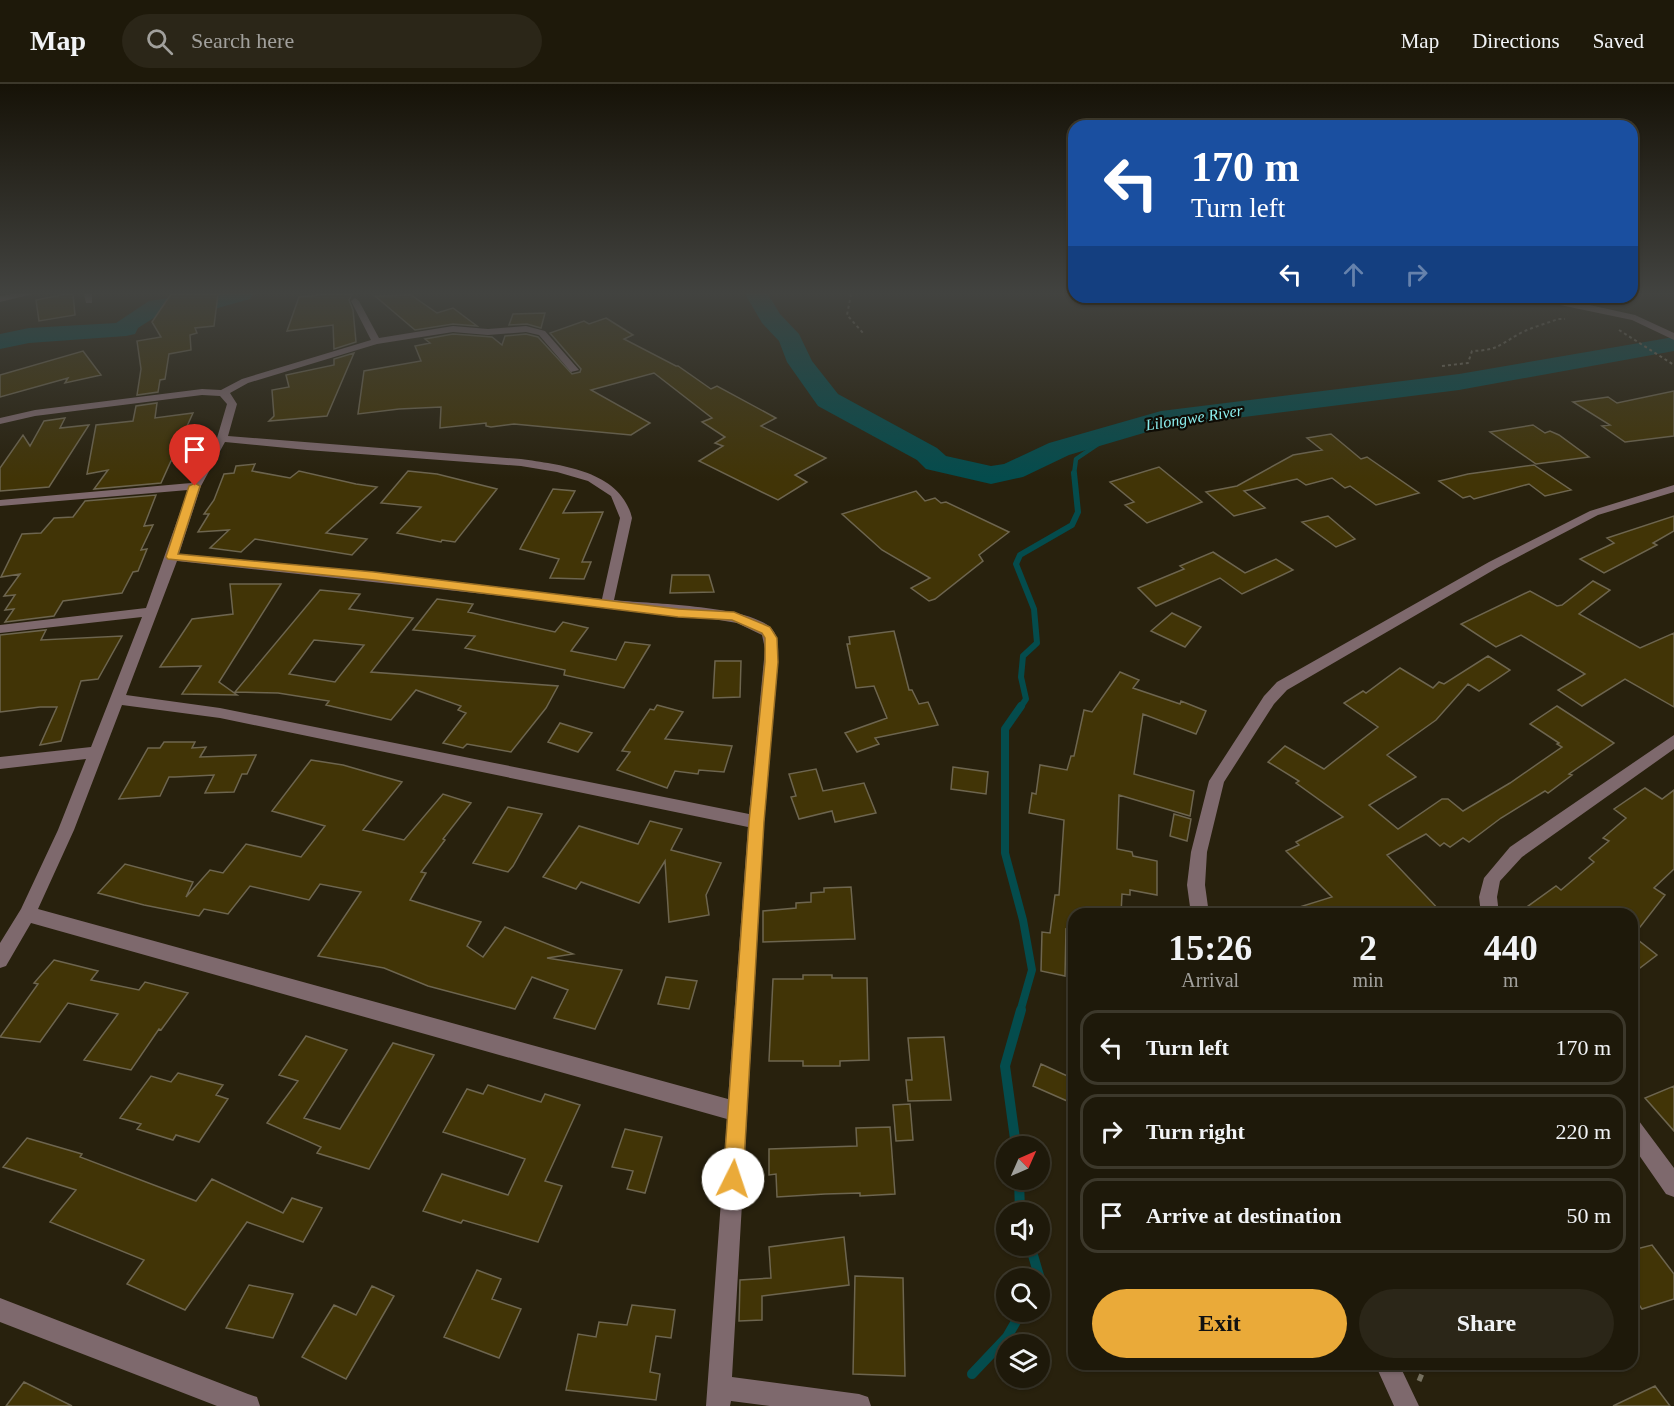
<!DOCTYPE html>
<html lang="en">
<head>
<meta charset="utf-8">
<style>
  body { margin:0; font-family:Georgia,serif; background:#2b2618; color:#f1f3f6; height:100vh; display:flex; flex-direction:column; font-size:22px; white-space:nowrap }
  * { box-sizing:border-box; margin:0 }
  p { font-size:20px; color:#a1a09c }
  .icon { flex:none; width:33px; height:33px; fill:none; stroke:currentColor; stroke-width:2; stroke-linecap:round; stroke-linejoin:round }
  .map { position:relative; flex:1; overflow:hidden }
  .drawer { position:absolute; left:1068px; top:824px; width:570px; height:462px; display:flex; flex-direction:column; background:#1e190a; border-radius:18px; box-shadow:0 2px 4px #0004,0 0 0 2px #3c382b }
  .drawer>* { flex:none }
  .hud { position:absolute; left:1068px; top:36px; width:570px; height:183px; border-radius:18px; box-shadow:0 2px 4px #0004,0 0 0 2px #3c382b; background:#1a4fa0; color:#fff; overflow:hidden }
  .needle { width:39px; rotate:45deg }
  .controls { position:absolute; left:996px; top:1052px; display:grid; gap:12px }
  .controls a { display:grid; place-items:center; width:54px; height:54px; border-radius:50%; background:#1e190a; box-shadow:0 2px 4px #0004,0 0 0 2px #3c382b; font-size:30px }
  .pin { position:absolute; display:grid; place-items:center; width:51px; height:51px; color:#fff; margin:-62px -26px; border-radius:50% 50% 50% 0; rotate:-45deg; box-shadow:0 0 6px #0007 }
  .pin .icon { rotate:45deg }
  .me { position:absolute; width:66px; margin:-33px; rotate:4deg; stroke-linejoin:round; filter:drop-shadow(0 0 4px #0008) }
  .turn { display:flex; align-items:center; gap:21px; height:126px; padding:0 24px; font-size:27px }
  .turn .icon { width:78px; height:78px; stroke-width:2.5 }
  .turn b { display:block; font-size:42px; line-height:51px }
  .lanes { display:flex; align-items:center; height:57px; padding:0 24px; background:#0003; justify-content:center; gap:30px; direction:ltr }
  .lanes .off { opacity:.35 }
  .eta { display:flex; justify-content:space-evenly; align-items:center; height:102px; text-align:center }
  .eta b { font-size:36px; font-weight:700; line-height:42px }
  .cta { display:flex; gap:12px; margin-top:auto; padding:12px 24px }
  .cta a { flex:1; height:69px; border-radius:36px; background:#eaaa39; color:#111; font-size:24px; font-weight:700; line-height:69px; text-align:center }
  .cta a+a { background:#2b2618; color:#f1f3f6 }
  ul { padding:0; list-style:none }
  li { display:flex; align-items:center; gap:18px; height:75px; margin:0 12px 9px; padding:0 12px; border:3px solid #3c382b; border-radius:18px }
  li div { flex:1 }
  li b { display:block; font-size:22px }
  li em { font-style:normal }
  header { display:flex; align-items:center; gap:36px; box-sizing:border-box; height:84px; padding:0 30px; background:#1e190a; border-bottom:2px solid #3c382b }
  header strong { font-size:28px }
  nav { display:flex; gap:33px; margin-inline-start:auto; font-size:21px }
  .search { width:420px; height:54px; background:#2b2618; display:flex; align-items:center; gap:15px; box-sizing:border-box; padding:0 21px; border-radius:33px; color:#a1a09c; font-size:22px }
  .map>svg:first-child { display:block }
</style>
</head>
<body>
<header>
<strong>Map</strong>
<div class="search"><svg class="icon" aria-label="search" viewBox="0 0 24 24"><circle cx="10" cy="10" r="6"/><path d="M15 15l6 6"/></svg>Search here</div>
<nav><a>Map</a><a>Directions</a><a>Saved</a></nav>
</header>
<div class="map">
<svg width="1674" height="1322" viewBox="0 0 1674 1322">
  <rect width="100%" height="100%" fill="#28210d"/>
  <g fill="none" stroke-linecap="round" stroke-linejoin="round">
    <path stroke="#044c4d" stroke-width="4.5" d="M1074,390L1076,375L1116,348"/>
    <path stroke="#044c4d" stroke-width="6" d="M1020,624L1026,615L1021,593L1023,572L1037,559L1034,525L1016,480L1020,471L1072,441L1078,428L1074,389"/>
    <path stroke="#044c4d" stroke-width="8" d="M1020,928L1032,886L1023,836L1005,769V645L1021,622"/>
    <path stroke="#044c4d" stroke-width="10" d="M1016,1062L1005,982L1021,926
      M1019,1095L1020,1128
      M1030,1161L1040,1195
      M972,1290L1007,1253L1022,1227"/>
    <path fill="#044c4d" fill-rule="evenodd" d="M216,210H253L250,215L200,229L190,225L163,228L138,244L135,250L126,252L29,259L0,265V250L29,244L116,239L149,217L189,211L199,215Z
      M745,210H768L780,230L799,250L812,277L838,310L937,364L946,372L991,382L1004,380L1049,359L1161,327L1459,290L1674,253V267L1459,306L1164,343L1069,371L1023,393L991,400L926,385L917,376L818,322L787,278L779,257L762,239Z"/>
  </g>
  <path fill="#413406" stroke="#6d654f" stroke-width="1.5" fill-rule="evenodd" d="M66,210H73L75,231L39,237L36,216Z
    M171,210H218L214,242L195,244L197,249L190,251L191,266L169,270L165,295L160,296L158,308L137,311L141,285L137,257L161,253L152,238Z
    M329,210H352L349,216L353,226L356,258L334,265L333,241L287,247L299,213Z
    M411,211L437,229L453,224L477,242L453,240L415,246L375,212Z
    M545,229L541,244L527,240L509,241L513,230Z
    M606,234L633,251L624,255L676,282H678L711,305L717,302L776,334L761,342L826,374L795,391L807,398L778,416L699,377L723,362L715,359L725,353L702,338L712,334L654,289L591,306L650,339L631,351L514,340L491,343L486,342V339L440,344L441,323L399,325L358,330L364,287L421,277L415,262L430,259L425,255L453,250L492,253L502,261L505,252L526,250L538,253L572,290L580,288L581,285L550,249L584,237L589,240Z
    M83,267L101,291L65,299L68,294L0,313V291Z
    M354,269L327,332L269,337L274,332L272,306L289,303L286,291L334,281V275Z
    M1674,307V352L1625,358L1602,342L1610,341L1573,318L1608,313L1617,319Z
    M157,319L155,334L193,329L183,351L177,376L171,377L161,399L94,405L108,386L87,390L96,341L133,337L136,322Z
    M65,334L60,344L89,341L49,403L0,407V384L23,351L30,362L44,337Z
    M1533,341L1545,349L1550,347L1559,351L1589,373L1536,380L1490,348Z
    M1331,350L1361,375L1367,373L1419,409L1376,421L1350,402L1345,404L1332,394L1306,401L1297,395L1244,407L1265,424L1234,432L1206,408L1237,402L1293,371L1322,366L1307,354Z
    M255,380L252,387L290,394L299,387L356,400L377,403L326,449L367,455L352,471L255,455L241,468L210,464L229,446L198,448L209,430H204L214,416L224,390L234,389L236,382Z
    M1534,381L1571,406L1545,412L1529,400L1474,415L1470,412L1463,414L1439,397L1468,390Z
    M1159,383L1202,418L1147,439L1125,421L1134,418L1110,398Z
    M408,387L437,390L497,405L455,458L442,456L441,458L397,449L421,423L381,419Z
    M553,405L575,407L563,429L603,428L582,478H591L584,495L550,494L559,475L520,465Z
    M916,407L925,417L935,414L941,419L946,418L1009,448L979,471L983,477L935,515L929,517L911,504L930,494L882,466L842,430Z
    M156,411L144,442L153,441L141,466L147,465L138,487L133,488L122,509L63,517L54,532L5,538L14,525L5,526L15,511L4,512L20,490L1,493L22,450L41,449L54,434L73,433L85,417Z
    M1328,432L1355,455L1336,463L1302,438Z
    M1674,432V447L1653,459L1657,461L1604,489L1580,475L1614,459L1607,454Z
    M1213,468L1245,489L1276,475L1293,486L1242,510L1220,494L1156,522L1138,504L1184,485L1180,482Z
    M672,491H709L714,508L670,509Z
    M1593,497L1610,506L1579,530L1640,564L1674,549V623L1625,595L1582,622L1558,606L1585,590L1521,551L1496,563L1461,540L1530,507L1557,522L1562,521Z
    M230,500H281L219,598L237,611L182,610L201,582L160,583L192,535L233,530Z
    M320,506L360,510L349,525L413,534L371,588L558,602L546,624L511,668L467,660L463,664L443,659L466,629L458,626L461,622L416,606L391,636L326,621L329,617L278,609L235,608ZM314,556L364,561L335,598L289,590Z
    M437,515L473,520L468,528L555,548L563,538L588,544L571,567L616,576L625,558L650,561L624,604L564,591L565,586L465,564L475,552L413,546Z
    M1172,529L1201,543L1185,563L1151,547Z
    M46,546L41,556L122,552L98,595L81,597L61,657L40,661L57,623H40L0,628V551Z
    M894,547L909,606H912L919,620L928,618L938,641L875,654L879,660L857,668L845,649L887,634L874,602L856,604L847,560H850L849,553Z
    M1488,572L1510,586L1479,607L1468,600L1436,636L1387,671L1416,693L1369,721L1398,745L1442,715H1448L1463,727L1510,699L1562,663L1557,660L1559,659L1530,640L1557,622L1614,659L1569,690L1572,691L1548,709L1545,707L1501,734L1469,758L1463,754L1450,763L1444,759L1440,762L1426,750L1387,771L1443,830H1293V825L1332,813L1286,767L1299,761L1296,758L1343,733L1296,699L1299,697L1268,678L1285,662L1324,685L1378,643L1344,619L1363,607L1366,609L1400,584L1433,604L1439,598L1444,600Z
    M715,577H741L740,613L713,614Z
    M1120,588L1139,596L1133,604L1180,620L1181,617L1206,627L1196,650L1143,630L1134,690L1194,707L1190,732L1119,711L1117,765L1132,768L1133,772L1157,777V811L1130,806V811L1122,810L1121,830H1074V847L1066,845L1065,892L1041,887L1042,848L1050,849L1055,811H1059L1064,736L1029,729L1032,709L1036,710L1040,681L1067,686L1071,672H1074L1084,626L1092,628Z
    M657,621L683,628L665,655L732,662L724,688L699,686L698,690L675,687L667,704L617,686L630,668L622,667L650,625L654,626Z
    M560,639L592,649L578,668L548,658Z
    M164,658H195L192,664L206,663L200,673L256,671L247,690H242L234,708L205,709L214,691L175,693H169L160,712L119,715L148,664H160Z
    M311,676L343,681L402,698L363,746L404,756L443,710L471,719L443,755L445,756L421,788L426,789L410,816L481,838L467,862L483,873L505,843L573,870L547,874L622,886L595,945L554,934L568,906L532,893L515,925L428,902L384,884L318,872L361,808L320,800L309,816L250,802L228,830L204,825L199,832L144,821L98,809L125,780L193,798L186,813L210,786L223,789L246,760L301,773L325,742L272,727Z
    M953,683L988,688L986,710L951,705Z
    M816,685L823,707L864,699L876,729L835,738L832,727L799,735L791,713L796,712L789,690Z
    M1645,704L1662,715L1674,706V785L1654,804L1665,811L1633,852L1657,871L1632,890V830H1517L1556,802L1561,806L1594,778L1589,774L1609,757L1603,754L1626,734L1614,725Z
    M508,723L542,730L513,782L508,788L473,779Z
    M1174,730L1191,735L1187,757L1170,752Z
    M650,737L682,745L671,766L721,779L706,811L709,831L669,838L665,777L639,819L581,798L576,805L543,793L579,742L638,760Z
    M851,803L855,855L763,858V827L796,824V819L811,818V809L824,808V804Z
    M54,876L98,887L91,896L139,906L145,898L188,909L161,946L159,945L131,986L84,976L118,930L68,919L40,958L0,953L38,900L34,899Z
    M803,891H832V894H867L869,976L840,977V982H803V977H769L773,895H803Z
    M666,893L697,897L689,925L658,920Z
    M306,952L347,966L304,1034L340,1045L393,959L434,971L369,1085L317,1069L321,1063L267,1039L298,997L279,991Z
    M944,953L951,1016L908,1017L906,996H912L908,954Z
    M1041,980L1074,995V1020L1033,1002Z
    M178,989L223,1001L216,1011L228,1015L199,1058L176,1051L173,1056L137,1045L141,1040L120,1034L151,992L171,998Z
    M488,1001L541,1018L545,1010L580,1021L545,1097L562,1102L538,1158L463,1136L461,1139L423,1127L442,1090L508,1111L525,1075L443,1048L467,1005L483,1010Z
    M1674,1002V1047L1645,1014Z
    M910,1020L913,1056L896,1057L893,1021Z
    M890,1043L895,1110L860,1112V1109L825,1110L777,1113L776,1090L769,1091V1065L857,1062L856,1044Z
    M625,1045L662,1053L645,1109L627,1105L633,1087L612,1083Z
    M27,1054L82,1070L80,1073L196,1117L212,1095L283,1129L292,1114L322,1124L303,1158L247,1138L185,1226L127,1200L144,1176L50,1138L76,1106L3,1083Z
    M844,1153L849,1201L762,1212V1236L739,1237L740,1196L771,1194L769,1163Z
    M1652,1161L1674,1190V1215L1642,1225L1632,1211V1166Z
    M477,1186L501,1195L492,1215L521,1225L499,1274L444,1253Z
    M855,1192L903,1194L905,1292L853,1290Z
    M249,1201L293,1210L273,1254L226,1244Z
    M372,1202L394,1212L346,1295L302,1273L334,1221L356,1231Z
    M632,1221L675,1226L671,1254L656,1252L650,1288L660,1290L656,1316L566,1306L578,1250L596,1253L599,1238L627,1241Z
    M24,1298L72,1322H6Z
    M1655,1302L1670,1322H1613Z"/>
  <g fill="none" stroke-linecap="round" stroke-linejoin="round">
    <path stroke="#767160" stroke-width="2" stroke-dasharray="3 3" stroke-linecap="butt" d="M851,210L847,231L863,249
      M1619,246L1674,281
      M1442,282L1468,279L1472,267C1496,266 1497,263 1517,251C1529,244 1545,240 1558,235H1565"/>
    <path stroke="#767160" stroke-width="5" stroke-dasharray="7 7" stroke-linecap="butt" d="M1419,1297L1426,1280"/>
    <path fill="#7e696d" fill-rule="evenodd" d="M13,210H33L0,218V212Z
      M84,210H92V219H86Z
      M1521,213L1567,216L1635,231L1674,249V256L1632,236Z
      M355,214L359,217L379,254L453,242L488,245L526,242L545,247L579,286L571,288L539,251L526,248L488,251L453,248L377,260L248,299L230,309L237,320L228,352L521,375C562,381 621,387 632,434L614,516C650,520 745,521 770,543C780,552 778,566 778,578L764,738L732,1293L859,1310L868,1313L871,1322H770L731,1317L730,1322H706L727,1035L31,839L6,882L0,884V859L21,825L58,746L86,675L0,685V673L91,663L142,533L0,549V541L146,524L188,406L0,422V416L191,399L217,354L227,320L220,312L202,311L35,332L0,340V334L35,326L202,305L221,306L242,295L371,256L351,217ZM225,358L307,366L521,382L557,388L588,397L611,412L620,434L602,515L179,470L201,402ZM177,477L707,534L737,539L762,551L765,565L749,730L220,624L126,611ZM122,621L220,634L748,743L728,1015L38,825L74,746Z
      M1674,401V408L1598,431L1497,484L1287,606L1274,620L1224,698L1207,768L1205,801L1209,830H1191L1187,801L1191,768L1209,697L1264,612L1277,598L1489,478L1590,427Z
      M1674,651V665L1522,773L1500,797L1497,813L1499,830H1481L1479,813L1484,794L1510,763Z
      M1632,1034L1639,1037L1674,1084V1113L1666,1110L1632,1061Z
      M0,1214L248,1310L257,1313L260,1322H217L0,1238Z
      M1375,1280H1399L1419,1322H1394Z"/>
  </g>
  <linearGradient id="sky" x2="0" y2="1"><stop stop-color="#161207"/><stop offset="0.53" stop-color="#424340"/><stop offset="1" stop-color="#424340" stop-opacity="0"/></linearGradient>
  <rect width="1674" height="395" fill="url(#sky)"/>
  <path fill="#eaaa39" stroke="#986e25" stroke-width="1.5" d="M195,399L200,402L178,470L374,488L678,525L734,528L770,543L777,554L778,578L764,738L743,1095L740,1102L733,1105L726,1102L723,1095L749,738L765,578V554L762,549L732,536L678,533L374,496L168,475L166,473L189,402Z"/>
  <g text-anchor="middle" stroke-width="4.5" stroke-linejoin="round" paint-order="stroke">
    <g font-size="16" font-style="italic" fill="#8bedee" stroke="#0e0b04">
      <text transform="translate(1194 333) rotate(-9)" y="6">Lilongwe River</text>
    </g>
  </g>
</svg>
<div class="controls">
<a><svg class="needle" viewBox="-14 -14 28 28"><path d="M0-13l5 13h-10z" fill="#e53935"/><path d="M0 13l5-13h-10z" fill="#a1a09c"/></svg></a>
<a><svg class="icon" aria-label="sound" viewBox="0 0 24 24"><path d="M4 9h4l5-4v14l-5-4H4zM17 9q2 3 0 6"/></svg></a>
<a><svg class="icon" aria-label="search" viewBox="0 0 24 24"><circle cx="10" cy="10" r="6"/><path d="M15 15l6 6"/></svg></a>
<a><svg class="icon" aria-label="layers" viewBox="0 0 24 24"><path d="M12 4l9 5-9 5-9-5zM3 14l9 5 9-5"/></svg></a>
</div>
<div class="pin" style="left:195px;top:402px;background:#d93025"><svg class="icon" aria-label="arrive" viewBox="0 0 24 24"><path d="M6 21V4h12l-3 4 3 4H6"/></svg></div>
<svg class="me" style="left:733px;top:1095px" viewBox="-20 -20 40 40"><circle r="19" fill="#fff"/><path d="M0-13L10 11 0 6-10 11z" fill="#eaaa39"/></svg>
<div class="hud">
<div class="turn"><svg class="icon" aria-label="left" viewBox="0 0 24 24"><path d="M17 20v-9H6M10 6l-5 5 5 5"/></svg><div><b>170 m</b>Turn left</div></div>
<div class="lanes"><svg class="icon" aria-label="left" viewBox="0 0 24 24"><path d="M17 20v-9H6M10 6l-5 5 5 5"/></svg><svg class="icon off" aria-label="ahead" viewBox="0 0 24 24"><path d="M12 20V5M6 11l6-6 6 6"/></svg><svg class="icon off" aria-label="right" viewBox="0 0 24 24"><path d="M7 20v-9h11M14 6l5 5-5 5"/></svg></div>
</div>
<section class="drawer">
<div class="eta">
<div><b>15:26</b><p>Arrival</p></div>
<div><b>2</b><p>min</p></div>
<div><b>440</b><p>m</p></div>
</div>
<ul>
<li><svg class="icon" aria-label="left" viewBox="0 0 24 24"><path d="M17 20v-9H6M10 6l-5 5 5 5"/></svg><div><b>Turn left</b></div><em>170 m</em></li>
<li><svg class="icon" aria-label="right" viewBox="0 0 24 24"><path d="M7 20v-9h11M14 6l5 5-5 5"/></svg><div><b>Turn right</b></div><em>220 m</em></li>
<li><svg class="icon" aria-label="arrive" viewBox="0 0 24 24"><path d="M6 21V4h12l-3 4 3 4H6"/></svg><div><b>Arrive at destination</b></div><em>50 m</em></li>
</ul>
<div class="cta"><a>Exit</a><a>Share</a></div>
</section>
</div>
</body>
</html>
